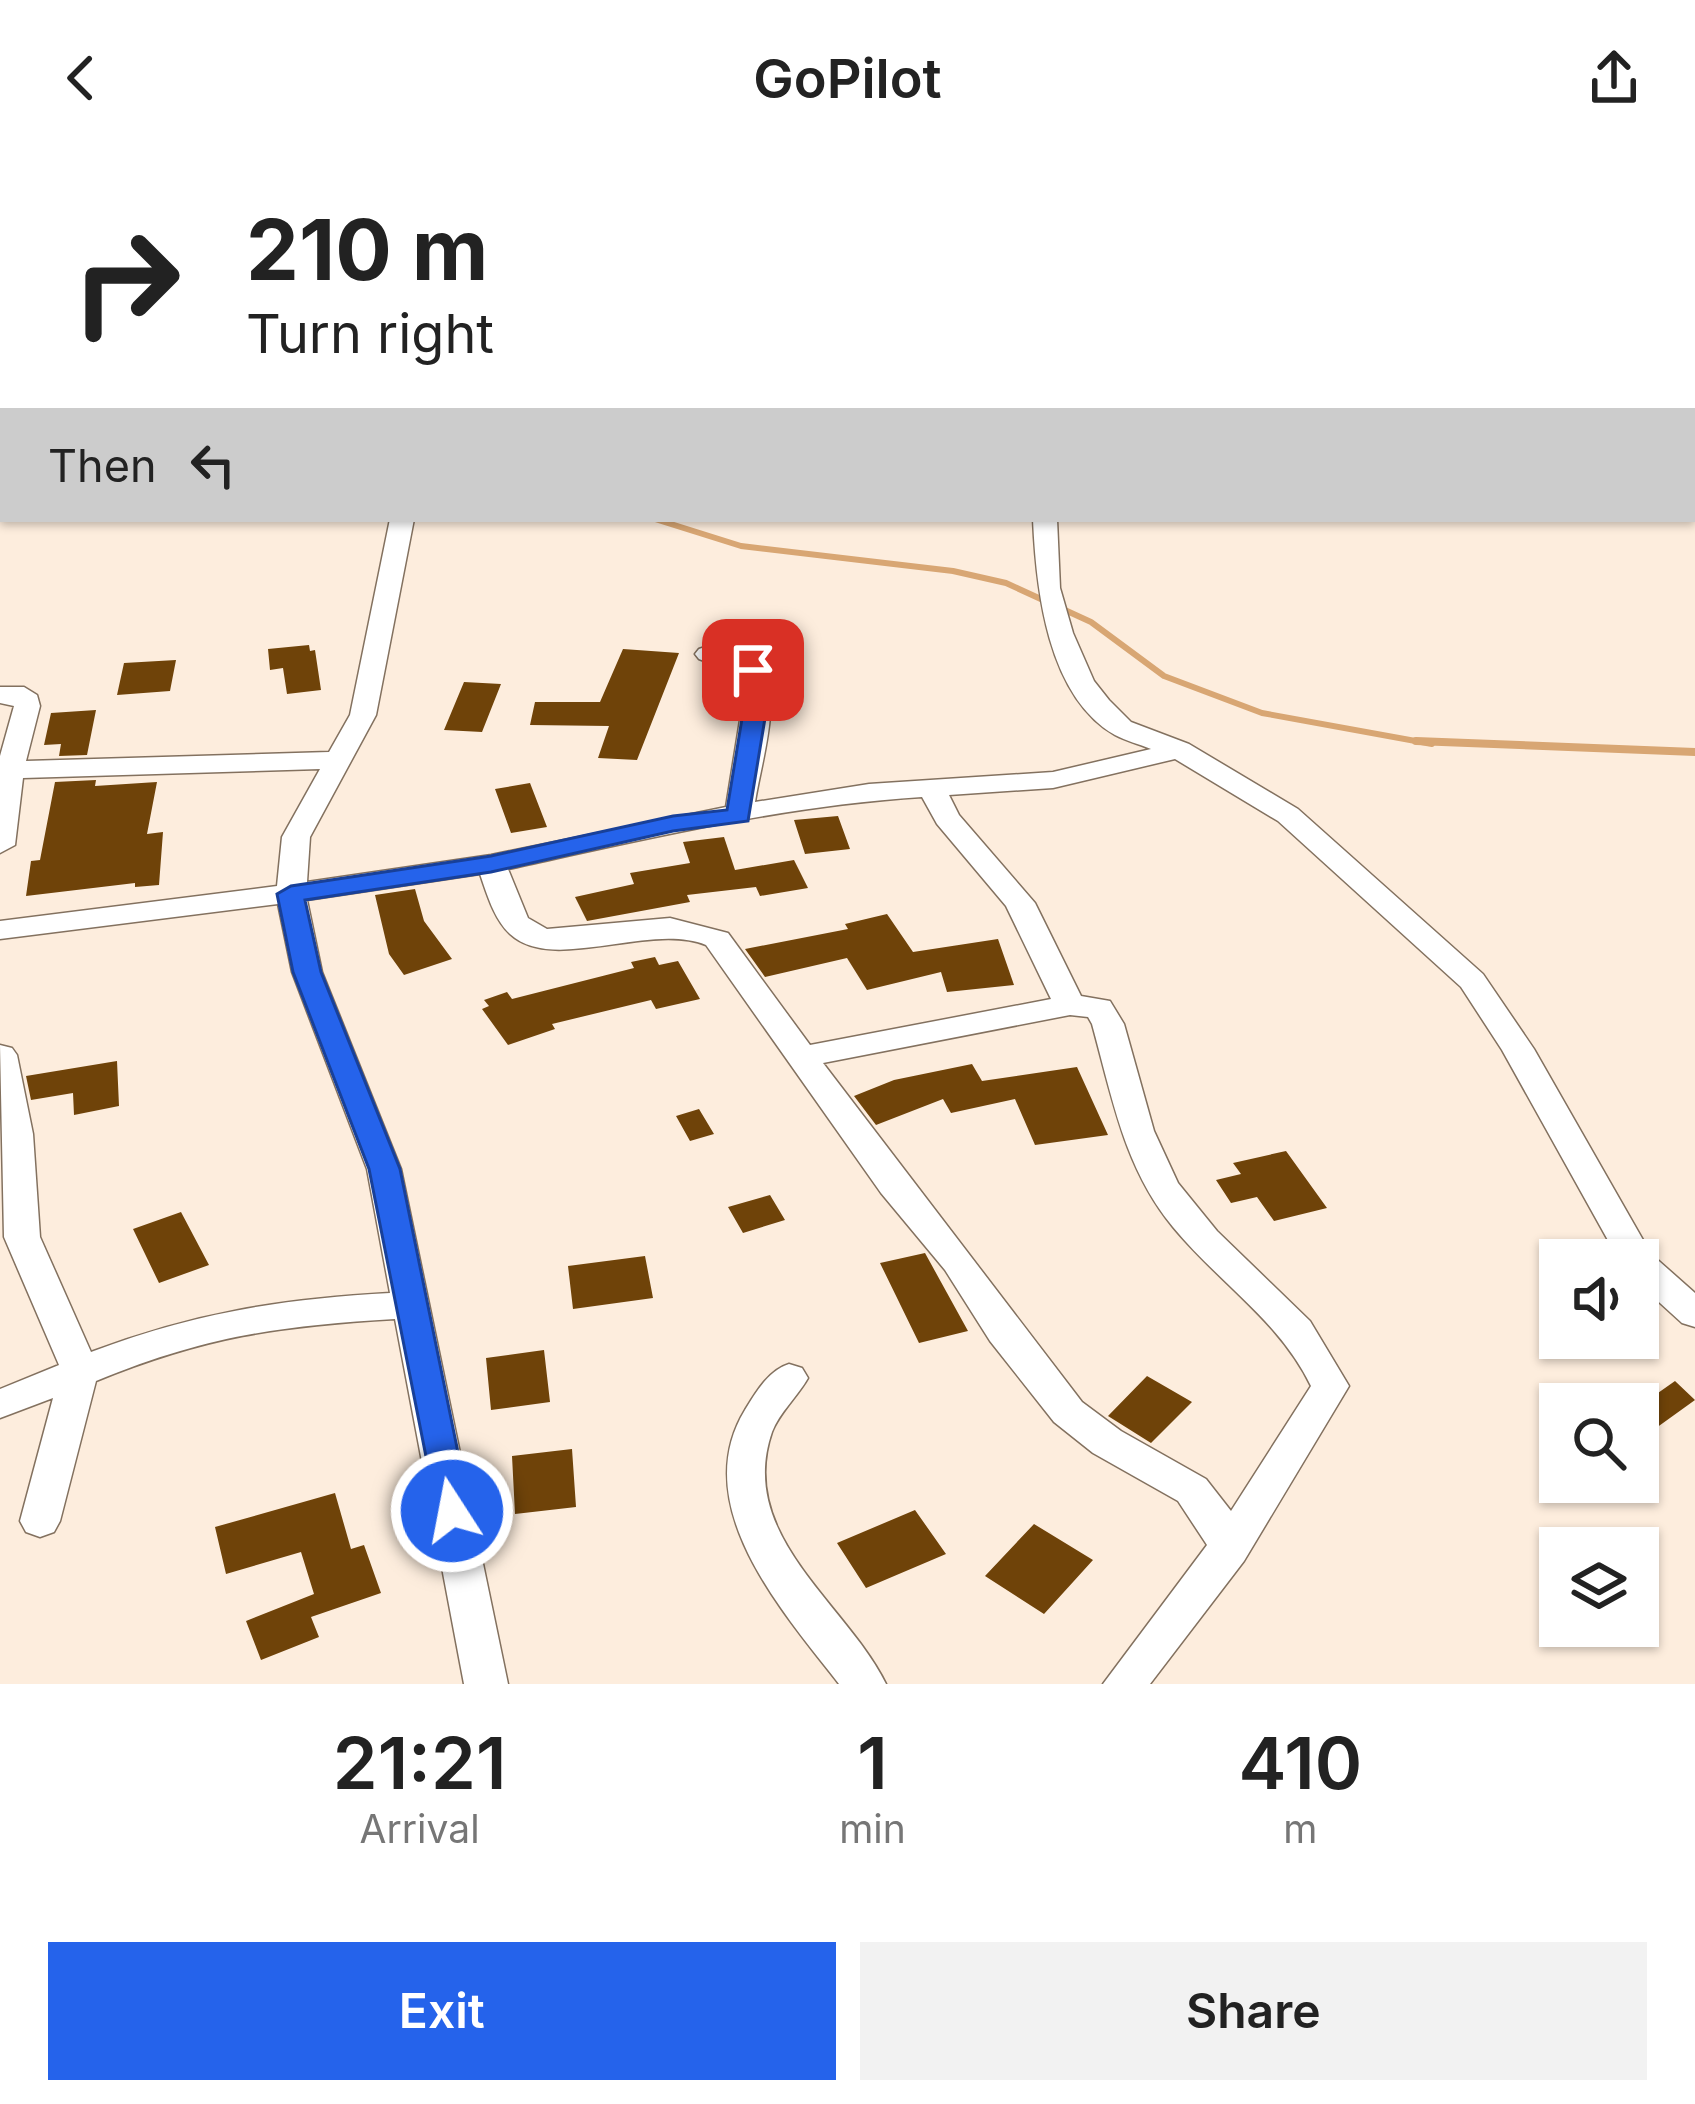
<!DOCTYPE html>
<html lang="en">
<head>
<meta charset="utf-8">
<style>
  body { margin:0; font-family:Inter,sans-serif; background:#f2f2f2; color:#222; height:100vh; display:flex; flex-direction:column; font-size:45px; white-space:nowrap }
  * { box-sizing:border-box; margin:0 }
  p { font-size:39px; color:#767676 }
  .icon { flex:none; width:66px; height:66px; fill:none; stroke:currentColor; stroke-width:2; stroke-linecap:round; stroke-linejoin:round }
  .map { position:relative; height:1528px; overflow:hidden }
  .sheet { display:flex; flex-direction:column; background:#fff; flex:1 }
  .sheet>* { flex:none }
  .guide { position:absolute; left:0px; top:0px; width:1695px; height:366px; box-shadow:0 3px 9px #0004; background:#fff; color:#222; overflow:hidden }
  .fabs { position:absolute; left:1539px; top:1083px; display:grid; gap:24px }
  .fabs a { display:grid; place-items:center; width:120px; height:120px; border-radius:0px; background:#fff; box-shadow:0 3px 9px #0004; font-size:60px }
  .pin { position:absolute; display:grid; place-items:center; width:102px; height:102px; color:#fff; margin:-51px; border-radius:24px; box-shadow:0 6px 18px #0006 }
  .me { position:absolute; width:132px; margin:-66px; rotate:349deg; stroke-linejoin:round; filter:drop-shadow(0 0 9px #0008) }
  .turn { display:flex; align-items:center; gap:42px; height:252px; padding:0 48px; font-size:54px }
  .turn .icon { width:156px; height:156px; stroke-width:2.5 }
  .turn b { display:block; font-size:84px; line-height:102px }
  .then { display:flex; align-items:center; height:114px; padding:0 48px; background:#0003; gap:24px; font-size:45px }
  .eta { display:flex; justify-content:space-evenly; align-items:center; height:204px; text-align:center }
  .eta b { font-size:72px; font-weight:600; line-height:84px }
  .primary-button { display:flex; gap:24px; margin-top:auto; padding:24px 48px }
  .primary-button a { flex:1; height:138px; border-radius:0px; background:#2563eb; color:#fff; font-size:48px; font-weight:600; line-height:138px; text-align:center }
  .primary-button a+a { background:#f2f2f2; color:#222 }
  header { display:flex; justify-content:space-between; align-items:center; height:156px; padding:0 48px; background:#fff; font-size:54px; font-weight:600 }
  .map>svg:first-child { display:block }
</style>
</head>
<body>
<header><svg class="icon" aria-label="back" viewBox="0 0 24 24"><path d="M15 5l-7 7 7 7"/></svg>GoPilot<svg class="icon" aria-label="share" viewBox="0 0 24 24"><path d="M12 15V3M7 8l5-5 5 5M5 13v7h14v-7"/></svg></header>
<div class="map">
<svg width="1695" height="1528" viewBox="0 0 1695 1528">
  <rect width="100%" height="100%" fill="#fdeddd"/>
  <g fill="none" stroke-linecap="round" stroke-linejoin="round">
    <path stroke="#d8a673" stroke-width="6" d="M655,363L741,390L953,415L1006,427L1091,466L1164,520L1262,557L1432,588"/>
    <path stroke="#d8a673" stroke-width="8" d="M1416,585L1695,596"/>
  </g>
  <path fill="#6f4309" d="M309,489L310,495L315,494L321,534L287,538L283,512L270,514L268,493Z
    M623,493L679,497L637,604L598,602L609,570L530,569L535,546H600Z
    M176,504L170,535L117,539L124,507Z
    M464,526L501,528L482,576L444,574Z
    M96,554L87,599L59,600L61,588L44,589L51,557Z
    M96,624L95,630L157,626L147,678L163,676L159,729L135,731V727L26,740L31,705L40,704L55,626Z
    M530,627L547,671L511,677L495,633Z
    M838,660L850,693L805,698L794,664Z
    M724,681L735,714L794,704L808,732L760,740L756,731L687,739L690,746L587,765L575,741L634,728L630,717L690,707L683,686Z
    M415,733L424,765L452,803L404,819L389,798L375,739Z
    M887,758L913,796L998,783L1014,829L947,836L941,816L867,834L847,802L765,821L745,793L848,773L845,768Z
    M655,801L659,809L678,805L700,843L656,853L651,844L552,868L555,873L508,889L482,853L489,850L484,844L507,836L512,843L634,812L631,806Z
    M117,905L119,950L74,959L73,937L31,944L26,920Z
    M972,908L982,925L1077,911L1108,979L1035,989L1015,943L951,957L943,943L876,969L854,940L894,924Z
    M699,953L714,978L690,985L676,960Z
    M1286,995L1327,1052L1274,1065L1257,1041L1231,1047L1216,1024L1241,1018L1233,1007Z
    M770,1039L785,1064L743,1077L728,1051Z
    M181,1056L209,1109L159,1127L133,1073Z
    M925,1097L968,1175L919,1187L880,1107Z
    M645,1100L653,1142L573,1153L568,1110Z
    M544,1194L550,1246L491,1254L486,1202Z
    M1147,1220L1192,1246L1151,1287L1108,1260Z
    M1675,1225L1695,1244L1638,1285V1251Z
    M572,1293L576,1351L515,1358L512,1300Z
    M335,1337L351,1393L364,1389L381,1437L311,1461L319,1481L261,1504L246,1465L314,1438L301,1396L226,1418L215,1371Z
    M915,1354L946,1398L866,1432L837,1387Z
    M1034,1368L1093,1404L1044,1458L985,1420Z"/>
  <g fill="none" stroke-linecap="round" stroke-linejoin="round">
    <g stroke="#83715f" stroke-width="3">
      <path id="street" d="M148,0H176L178,3H150Z
        M770,0H792L794,3H772Z
        M0,22L3,23V34L0,33Z
        M390,363H414L376,559L310,681L307,726L491,699L726,651L745,533L741,519L699,503L695,498L699,493L708,490L762,509C782,545 761,606 755,646L869,628L1053,616L1151,593C1139,588 1126,585 1115,579C1047,540 1036,432 1033,363H1057L1060,432L1073,477L1094,525L1109,544L1131,566L1189,588L1298,653L1483,818L1534,893L1651,1098L1695,1137V1171L1682,1167L1638,1127V1104H1619L1502,894L1461,831L1278,665L1175,603L1053,632L949,639L959,659L1035,747L1081,840L1110,845L1124,868L1154,975L1178,1027L1217,1075L1310,1165L1349,1230L1244,1405L1150,1528H1103L1207,1389L1178,1345L1093,1297L1054,1266L990,1185L945,1114L881,1037L706,789C649,766 553,818 510,778C494,763 487,738 480,718L307,744L322,816L401,1013L508,1528H464L395,1163C278,1170 206,1180 96,1225L60,1365L54,1376L40,1381L26,1376L20,1365L53,1242L0,1262V1233L59,1209L4,1081L0,889L12,892L17,899L33,978L40,1081L91,1196C194,1157 281,1143 390,1137L367,1013L292,816L278,748L0,783V765L277,730L282,681L320,613L23,622L15,689L0,697V600L14,550L0,547V531H24L37,539L40,550L26,605L329,596L350,559ZM922,641L937,668L1006,750L1051,843L810,889L728,777L670,762L547,773L528,762L508,713C645,683 781,650 922,641ZM1070,859L1088,861L1092,868C1112,940 1124,1012 1173,1071C1218,1126 1279,1164 1311,1230L1231,1355L1206,1323L1121,1275L1082,1246L823,907Z
        M789,1208L802,1212L808,1222C798,1240 779,1257 772,1276C736,1380 847,1448 886,1528H839C783,1456 687,1349 745,1254C756,1236 769,1214 789,1208Z"/>
    </g>
    <use href="#street" fill="#fff" fill-rule="evenodd"/>
  </g>
  <path fill="#2563eb" stroke="#184099" stroke-width="3" d="M753,507L765,514L770,532L748,665L673,675L491,716L305,744L321,816L400,1013L470,1355L465,1366L452,1370L439,1366L369,1013L293,816L277,738L291,730L491,700L673,660L727,654L747,532L741,514Z"/>
</svg>
<div class="fabs">
<a><svg class="icon" aria-label="sound" viewBox="0 0 24 24"><path d="M4 9h4l5-4v14l-5-4H4zM17 9q2 3 0 6"/></svg></a>
<a><svg class="icon" aria-label="search" viewBox="0 0 24 24"><circle cx="10" cy="10" r="6"/><path d="M15 15l6 6"/></svg></a>
<a><svg class="icon" aria-label="layers" viewBox="0 0 24 24"><path d="M12 4l9 5-9 5-9-5zM3 14l9 5 9-5"/></svg></a>
</div>
<div class="pin" style="left:753px;top:514px;background:#d93025"><svg class="icon" aria-label="arrive" viewBox="0 0 24 24"><path d="M6 21V4h12l-3 4 3 4H6"/></svg></div>
<svg class="me" style="left:452px;top:1355px" viewBox="-20 -20 40 40"><circle r="17" fill="#2563eb" stroke="#fff" stroke-width="3"/><path d="M0-11L8 9 0 5-8 9z" fill="#fff"/></svg>
<div class="guide">
<div class="turn"><svg class="icon" aria-label="right" viewBox="0 0 24 24"><path d="M7 20v-9h11M14 6l5 5-5 5"/></svg><div><b>210 m</b>Turn right</div></div>
<div class="then">Then<svg class="icon" aria-label="left" viewBox="0 0 24 24"><path d="M17 20v-9H6M10 6l-5 5 5 5"/></svg></div>
</div>
</div>
<section class="sheet">
<div class="eta">
<div><b>21:21</b><p>Arrival</p></div>
<div><b>1</b><p>min</p></div>
<div><b>410</b><p>m</p></div>
</div>
<div class="primary-button"><a>Exit</a><a>Share</a></div>
</section>
</body>
</html>
